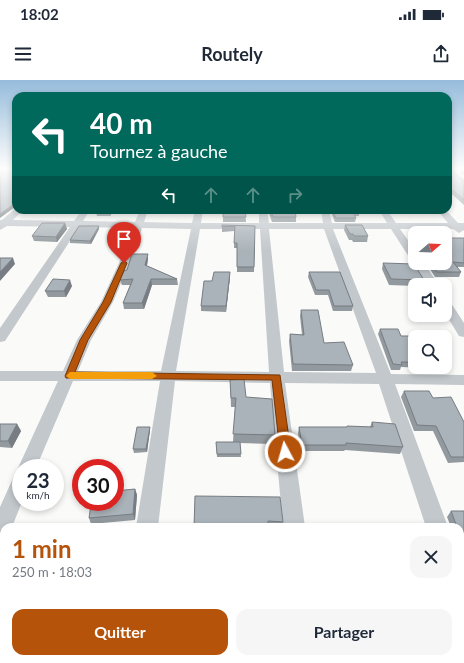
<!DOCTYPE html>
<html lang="fr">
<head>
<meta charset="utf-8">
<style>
  body { margin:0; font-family:Lato,sans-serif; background:#f6f6f7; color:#1f2937; height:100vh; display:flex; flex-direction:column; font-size:15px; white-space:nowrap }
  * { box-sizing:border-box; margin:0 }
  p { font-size:13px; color:#747a83 }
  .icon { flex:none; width:22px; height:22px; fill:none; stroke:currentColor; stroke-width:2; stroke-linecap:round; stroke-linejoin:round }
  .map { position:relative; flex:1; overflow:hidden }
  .drawer { position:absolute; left:0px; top:443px; width:464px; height:140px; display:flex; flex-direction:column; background:#fff; border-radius:12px 12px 0 0; box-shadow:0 2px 6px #0003 }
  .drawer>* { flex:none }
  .hud { position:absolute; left:12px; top:12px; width:440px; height:122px; border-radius:12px; box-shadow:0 2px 6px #0003; background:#00695c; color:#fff; overflow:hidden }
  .needle { width:26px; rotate:71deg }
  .fabs { position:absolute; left:408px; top:146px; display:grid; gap:8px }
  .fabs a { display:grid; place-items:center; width:44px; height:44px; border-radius:8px; background:#fff; box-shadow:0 2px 6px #0003; font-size:20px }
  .speed { position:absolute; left:12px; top:379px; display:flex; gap:8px; font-size:20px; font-weight:700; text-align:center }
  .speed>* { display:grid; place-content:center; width:52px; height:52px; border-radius:50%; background:#fff; box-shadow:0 2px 6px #0003; line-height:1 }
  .speed small { font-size:10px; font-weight:400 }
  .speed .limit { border:6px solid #d22; background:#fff; color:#111 }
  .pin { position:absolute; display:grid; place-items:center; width:34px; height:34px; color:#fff; margin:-41px -17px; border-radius:50% 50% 50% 0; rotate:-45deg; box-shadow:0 0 4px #0007 }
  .pin .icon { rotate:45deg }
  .me { position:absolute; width:44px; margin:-22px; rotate:354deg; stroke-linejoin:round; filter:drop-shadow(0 0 3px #0008) }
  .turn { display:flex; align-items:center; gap:14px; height:84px; padding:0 12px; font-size:18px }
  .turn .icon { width:52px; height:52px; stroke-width:2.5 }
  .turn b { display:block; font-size:28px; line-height:34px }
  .lanes { display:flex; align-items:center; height:38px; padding:0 12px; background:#0003; justify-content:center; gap:20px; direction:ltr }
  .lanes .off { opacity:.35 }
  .round { display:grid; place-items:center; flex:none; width:42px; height:42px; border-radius:12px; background:#f6f6f7 }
  .headline { display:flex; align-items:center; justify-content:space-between; height:68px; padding:0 12px }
  h1 { font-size:24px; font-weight:700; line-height:30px; color:#b45309 }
  .cta { display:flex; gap:8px; margin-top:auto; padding:8px 12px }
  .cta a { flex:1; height:46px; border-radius:12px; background:#b45309; color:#fff; font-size:16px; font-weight:700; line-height:46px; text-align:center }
  .cta a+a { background:#f6f6f7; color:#1f2937 }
  .status { display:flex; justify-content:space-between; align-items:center; height:28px; padding:0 20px; background:#fff; direction:ltr }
  .status svg { height:11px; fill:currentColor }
  header { display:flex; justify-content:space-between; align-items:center; height:52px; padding:0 12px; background:#fff; font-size:18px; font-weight:700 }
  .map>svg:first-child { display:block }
</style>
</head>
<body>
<div class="status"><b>18:02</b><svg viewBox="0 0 49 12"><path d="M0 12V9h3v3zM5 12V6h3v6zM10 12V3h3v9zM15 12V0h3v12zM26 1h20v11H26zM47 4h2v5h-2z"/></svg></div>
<header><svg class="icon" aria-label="menu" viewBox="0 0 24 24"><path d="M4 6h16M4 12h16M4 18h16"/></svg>Routely<svg class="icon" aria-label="share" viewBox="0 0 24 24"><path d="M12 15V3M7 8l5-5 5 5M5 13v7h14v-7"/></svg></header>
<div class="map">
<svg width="464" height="583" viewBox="0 0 464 583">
  <rect width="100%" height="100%" fill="#fafaf8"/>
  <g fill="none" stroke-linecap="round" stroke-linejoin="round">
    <path fill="#c3c8cc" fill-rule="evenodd" d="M3,89H11L0,97V91Z
      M448,89H454L464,98V104L448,92Z
      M16,128V130H23L13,140L74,141L82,130H90L83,141L135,142L140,130H148L144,142L192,143L195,130H203L201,143H259V130H267L269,143H323L321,130H329L332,143H387L379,130H387L396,143H448L437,130H446L458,143H464V150L459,153L453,149H400L415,170V183H424L439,205H427L414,183L415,181L411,180L391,149H333L391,294L464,295V305L395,304L448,447H426L379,304L285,303L305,447H283L270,303L175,301L158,447H136L160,301H73L36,388H21V422H22L12,447H4V460L0,461V427L14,396L21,394L18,388L58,301H0V291H63L77,260L101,222L125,170L133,148L79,147L5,261L0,262V248L70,147L7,146L0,150V140H2ZM142,148L191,149L161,291H78L91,260L113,222L135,170ZM200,149H260L269,292L176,291ZM269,149H324L376,293L284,292Z
      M445,219L449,220L464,243V257L459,256L445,233Z
      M460,499L464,501V535L460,533Z
      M115,579H141L140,583H114Z
      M295,579H321L322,583H296Z"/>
  </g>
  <path fill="#929a9f" d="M448,89L464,101V125L453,115H448Z
    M456,89H464V96Z
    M114,130L110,136H97L96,132Z
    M245,130L246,142H223V137Z
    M268,130H295L296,137V142H272Z
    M330,130H358L359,132V136H355L356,138L355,142H335Z
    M389,130H429L390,131Z
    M65,143L67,149L57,162L34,161L32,156Z
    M222,145L255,146L254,192H237V168H234V151L222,152Z
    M345,145L368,156L367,162H353L352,160H349L344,150Z
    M99,146V149L91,164L70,163V160Z
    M417,149L433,153H416Z
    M413,157H415V168L411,162Z
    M464,158V187H457L461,192L459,197H435L426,183H445Z
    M148,179L147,186L177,199L178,205H152L144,229H124L123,223L130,205H122L120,200Z
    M383,183L424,200L422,205H415V206L389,205L382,189Z
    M309,192L353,226L352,231H333L328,215H315L308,197Z
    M230,197L226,232L201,231V226L212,201Z
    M72,206L66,217H48L45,211Z
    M301,230L324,263L353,285L351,291H292L289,261L290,254L302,255L300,236Z
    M380,249L401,256L415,257V287H430L429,288L401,287L400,290H391L378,254Z
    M230,300L246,317L275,355L274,364L240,363L241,377H217L216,362H233L235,327H231Z
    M404,311L433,318L464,342V382L448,383L433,351H414L401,317Z
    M372,342L403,367L400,374L345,370L344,371H300L298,353L299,347H347V346L370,347Z
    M0,344H17L21,351L12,368L0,367Z
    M150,347V350L147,372L134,373L133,369Z
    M135,409L137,415L135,440L91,444L89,438L99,424Z
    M195,416L283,442L282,447H194Z
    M451,431H464V461H460V447H451L447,437Z"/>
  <path fill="#777d82" d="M14,124L15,127L0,138V134Z
    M111,130H114L110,136V132Z
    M65,143L67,149L57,162L56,157Z
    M99,146V149L91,164L90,161Z
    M148,174V179L146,190L145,185Z
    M13,178L15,184L0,201V192Z
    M230,192V197L226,232V226Z
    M151,199L152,205L144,229L142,223Z
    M70,200L72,206L66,217L64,211Z
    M17,344L21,351L12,368L8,361Z
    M150,347V350L147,372L146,369Z
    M135,409L137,415L135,440L133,434Z
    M110,579H114L113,581L115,583H111Z"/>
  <path fill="#aab3b9" stroke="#777d82" d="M8,89H16V125L14,124L0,134V95Z
    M448,89L464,101V120L454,111H448Z
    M97,130H111L110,132H96Z
    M223,130H245L246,137H223Z
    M270,130H295L296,137H273Z
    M332,130H358L359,132H353L356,138H336Z
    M42,143H65L56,157L32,156Z
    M222,145L255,146L254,187H237V163H234L235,146L222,147Z
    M345,145H362L368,156H354L353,154H350Z
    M79,146H99L90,161L70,160Z
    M417,149H430L433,153H419Z
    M445,158H464V183L453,182L461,192H437L431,183H445Z
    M132,174H148L145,185L177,199H151L142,223H123L133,199L120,200L124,191L127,190Z
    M0,178H13L0,192Z
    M383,183L414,184L424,200L391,199Z
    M214,192H230L226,226H201L204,201H212Z
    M309,192H340L353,226H334L329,210H316Z
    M53,199L70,200L64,211H45Z
    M301,230H318L324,263L344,262L353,285L293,284L290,254L304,255Z
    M380,249H398L401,256H419L420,257H415V282H401L402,285L393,284Z
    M244,299L246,317L272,319L275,355L233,354L236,318H231L230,300Z
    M404,311H429L433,318L451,317L464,342V377H451L436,346L417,345Z
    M372,342L395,344L403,367L346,363V365H302L299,347H347V346L373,347Z
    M0,344H17L8,361H0Z
    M137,347H150L146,369H133Z
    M216,362H240L241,374H217Z
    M135,409L133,434L89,438L91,425L99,424V422H115V411Z
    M195,416L280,417L283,442L268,441V444H259V447H194Z
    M451,431H464V455L461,456L460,453V447H457Z
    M47,579H111V583H46Z
    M165,579H218V583H165Z"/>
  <linearGradient id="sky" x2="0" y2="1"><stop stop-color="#96bcdc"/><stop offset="0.52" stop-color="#fdfdfc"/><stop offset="1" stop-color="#fdfdfc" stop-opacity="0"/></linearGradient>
  <rect width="464" height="171" fill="url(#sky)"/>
  <path fill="#b45309" stroke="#753606" d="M124,181L127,183L111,222L88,260L75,292L280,295L291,372L289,375L285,376L281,375L280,372L272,300L66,298L65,296L80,260L103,222L121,183Z"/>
  <path fill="#f59e0b" d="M70,292H152L157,296L152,299H70L66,296Z"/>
</svg>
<div class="fabs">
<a><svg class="needle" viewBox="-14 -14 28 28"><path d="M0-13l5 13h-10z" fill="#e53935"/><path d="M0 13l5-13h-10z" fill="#747a83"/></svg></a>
<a><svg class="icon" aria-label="sound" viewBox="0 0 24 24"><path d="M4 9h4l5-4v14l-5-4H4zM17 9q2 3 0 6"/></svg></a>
<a><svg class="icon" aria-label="search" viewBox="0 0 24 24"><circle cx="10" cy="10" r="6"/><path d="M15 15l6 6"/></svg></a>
</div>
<div class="speed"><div>23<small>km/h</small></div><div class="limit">30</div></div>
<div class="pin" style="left:124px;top:183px;background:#d93025"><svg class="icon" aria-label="arrive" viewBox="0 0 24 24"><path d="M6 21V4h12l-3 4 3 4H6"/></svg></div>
<svg class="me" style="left:285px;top:372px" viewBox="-20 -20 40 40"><circle r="17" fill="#b45309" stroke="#fff" stroke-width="3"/><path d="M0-11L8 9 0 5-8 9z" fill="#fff"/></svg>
<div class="hud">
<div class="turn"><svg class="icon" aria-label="left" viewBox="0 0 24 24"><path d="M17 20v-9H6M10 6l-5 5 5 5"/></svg><div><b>40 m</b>Tournez à gauche</div></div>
<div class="lanes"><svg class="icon" aria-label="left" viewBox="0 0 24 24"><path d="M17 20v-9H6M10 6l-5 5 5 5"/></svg><svg class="icon off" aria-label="ahead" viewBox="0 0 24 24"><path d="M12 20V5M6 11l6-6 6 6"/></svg><svg class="icon off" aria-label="ahead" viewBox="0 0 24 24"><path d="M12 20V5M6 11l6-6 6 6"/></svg><svg class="icon off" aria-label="right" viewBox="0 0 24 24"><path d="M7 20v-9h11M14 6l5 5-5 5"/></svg></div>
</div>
<section class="drawer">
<div class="headline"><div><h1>1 min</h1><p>250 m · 18:03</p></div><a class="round"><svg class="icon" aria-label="close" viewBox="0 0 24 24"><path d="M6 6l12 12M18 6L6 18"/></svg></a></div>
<div class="cta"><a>Quitter</a><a>Partager</a></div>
</section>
</div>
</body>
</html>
